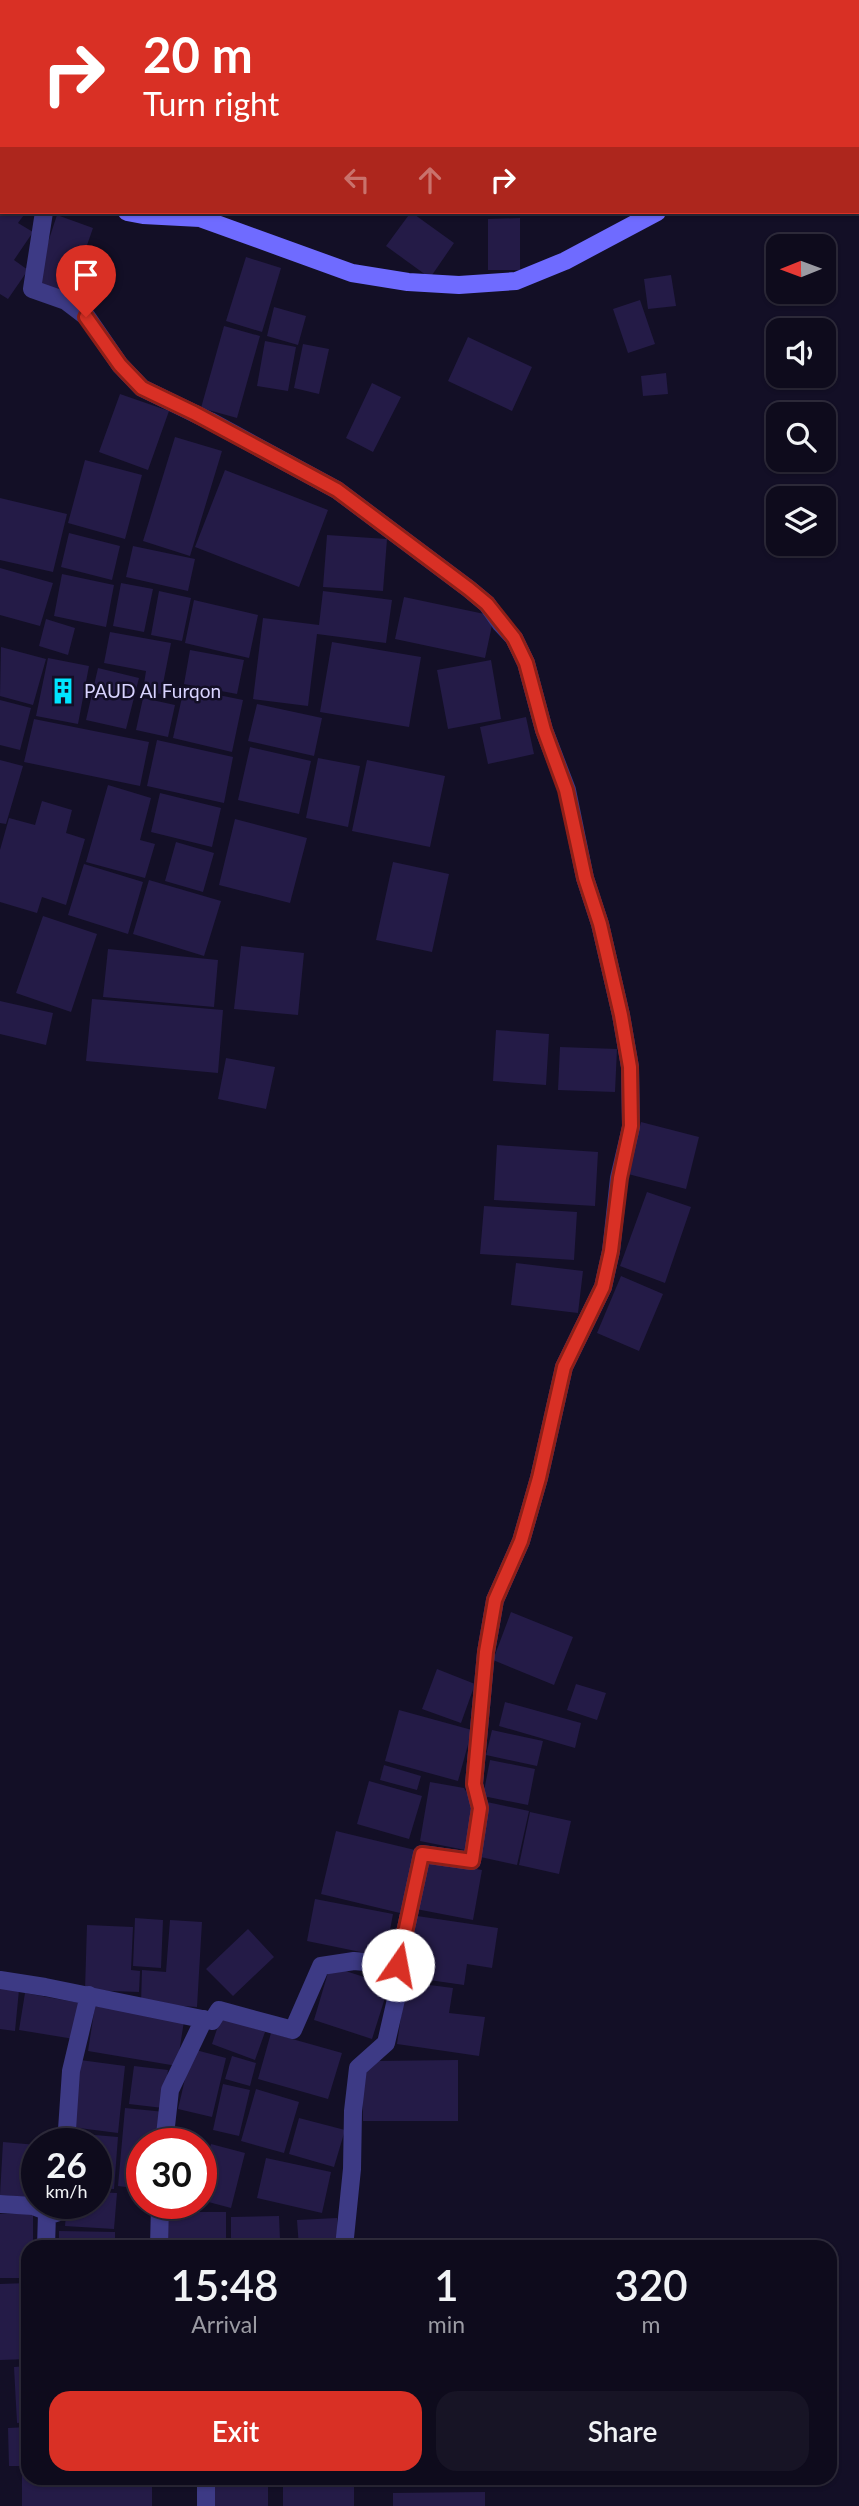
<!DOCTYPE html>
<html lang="en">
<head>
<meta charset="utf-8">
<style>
  body { margin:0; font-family:Lato,sans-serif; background:#171425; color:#f1f3f6; height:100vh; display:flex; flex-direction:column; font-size:26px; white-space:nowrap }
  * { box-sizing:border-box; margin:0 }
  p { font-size:23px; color:#9b9ba3 }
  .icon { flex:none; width:38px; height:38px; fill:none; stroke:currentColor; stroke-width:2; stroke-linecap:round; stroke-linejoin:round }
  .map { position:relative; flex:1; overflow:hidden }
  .sheet { position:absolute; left:21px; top:2240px; width:816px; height:245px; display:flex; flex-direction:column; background:#0e0b1c; border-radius:21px; box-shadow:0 2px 5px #0004,0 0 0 2px #2e2b3b }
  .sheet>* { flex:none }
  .guide { position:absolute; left:0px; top:0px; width:859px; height:214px; box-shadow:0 2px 5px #0004,0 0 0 2px #2e2b3b; background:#d93025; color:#fff; overflow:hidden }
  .needle { width:46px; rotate:269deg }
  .tools { position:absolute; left:766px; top:234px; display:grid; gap:14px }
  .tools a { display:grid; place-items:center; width:70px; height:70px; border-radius:14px; background:#0e0b1c; box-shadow:0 2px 5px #0004,0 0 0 2px #2e2b3b; font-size:35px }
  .speed { position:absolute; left:21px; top:2128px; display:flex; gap:14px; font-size:35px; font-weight:700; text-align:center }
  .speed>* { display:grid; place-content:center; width:91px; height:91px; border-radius:50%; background:#0e0b1c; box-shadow:0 2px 5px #0004,0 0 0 2px #2e2b3b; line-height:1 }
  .speed small { font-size:18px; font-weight:400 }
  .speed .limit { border:10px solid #d22; background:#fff; color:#111 }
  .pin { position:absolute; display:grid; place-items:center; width:60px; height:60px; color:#fff; margin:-72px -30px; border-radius:50% 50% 50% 0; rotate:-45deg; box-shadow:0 0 7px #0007 }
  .pin .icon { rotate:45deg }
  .me { position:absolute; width:77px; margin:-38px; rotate:12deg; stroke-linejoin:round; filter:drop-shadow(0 0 5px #0008) }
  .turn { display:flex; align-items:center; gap:24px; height:147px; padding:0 28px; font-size:32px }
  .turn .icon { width:91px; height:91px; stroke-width:2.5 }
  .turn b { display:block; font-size:49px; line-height:60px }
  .lanes { display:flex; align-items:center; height:66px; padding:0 28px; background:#0003; justify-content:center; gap:35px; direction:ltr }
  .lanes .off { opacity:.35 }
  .eta { display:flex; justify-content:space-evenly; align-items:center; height:119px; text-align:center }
  .eta b { font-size:42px; font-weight:600; line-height:49px }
  .primary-button { display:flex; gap:14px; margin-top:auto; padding:14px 28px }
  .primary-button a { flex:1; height:80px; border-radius:21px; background:#d93025; color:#fff; font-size:28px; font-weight:600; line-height:80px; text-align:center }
  .primary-button a+a { background:#171425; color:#f1f3f6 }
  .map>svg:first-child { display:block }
</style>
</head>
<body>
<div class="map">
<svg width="859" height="2506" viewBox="0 0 859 2506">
  <rect width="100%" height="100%" fill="#130f26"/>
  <path fill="#241b47" d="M0,212H26L18,223L33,232L14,260L28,270L8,299L0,294Z
    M411,212L454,243L430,278L386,246Z
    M57,215L93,228L70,294L35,282Z
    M520,218V270H488V219Z
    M246,257L281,268L262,332L226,321Z
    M671,275L676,306L648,309L644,279Z
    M640,300L655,344L628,353L613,309Z
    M274,307L306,316L298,345L267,336Z
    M224,326L260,336L237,418L201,408Z
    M468,337L532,367L512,411L448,381Z
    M265,341L296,347L288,391L257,386Z
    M303,344L329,349L319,394L294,388Z
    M666,373L668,394L643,396L641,376Z
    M372,383L401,397L373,452L346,438Z
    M120,394L169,411L148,470L99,452Z
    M175,437L222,451L190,556L143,541Z
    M85,460L142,475L125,539L68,523Z
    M225,470L328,510L299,587L195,547Z
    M0,498L67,514L53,572L0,560Z
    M69,533L120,546L112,580L61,567Z
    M327,535L387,539L383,591L323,587Z
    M133,546L195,559L188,591L126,577Z
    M0,568L53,583L40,626L0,615Z
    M62,574L114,585L106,627L54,616Z
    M121,583L153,589L144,632L113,626Z
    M159,591L191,598L182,641L151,635Z
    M323,591L392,600L386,643L317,634L308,706L253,699L263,618L319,625Z
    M404,597L494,616L485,658L395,639Z
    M194,600L258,615L249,658L185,643Z
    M46,619L75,628L68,655L39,646Z
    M110,632L171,643L161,694L143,690L146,671L104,663Z
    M332,642L421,657L409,727L320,712Z
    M1,647L46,659L33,705L0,696Z
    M190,650L244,660L237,694L184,684Z
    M48,658L89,666L78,724L36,716Z
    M491,660L501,719L448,729L437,670Z
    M98,668L139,678L126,729L86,720Z
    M184,688L243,700L232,752L173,738Z
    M143,698L175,705L168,737L136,730Z
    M0,700L31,708L20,750L0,745Z
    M257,704L322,718L314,756L248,741Z
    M526,717L534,754L488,764L480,727Z
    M34,719L149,742L140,786L24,762Z
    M157,740L233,757L224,803L147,786Z
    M250,747L311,761L299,814L238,800Z
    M318,758L360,766L348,827L306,818Z
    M0,760L23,766L6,824L0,823Z
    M367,760L445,776L430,847L352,831Z
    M108,785L151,798L140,840L155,844L145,878L86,862Z
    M160,793L221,808L212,847L151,832Z
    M42,801L72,810L66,833L85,839L66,905L42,897L37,913L0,902V850L9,818L35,825Z
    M235,819L307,838L290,903L219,885Z
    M176,842L214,853L203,892L165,881Z
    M393,862L449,874L432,952L376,940Z
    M84,864L143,882L128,934L68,915Z
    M149,880L221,901L204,956L133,934Z
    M43,916L97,934L71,1012L16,993Z
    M241,946L304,953L298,1015L234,1009Z
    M108,949L218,960L214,1007L103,997Z
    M92,999L223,1010L218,1073L86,1061Z
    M0,1001L53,1013L46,1045L0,1034Z
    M496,1030L549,1034L546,1085L493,1081Z
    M560,1047L617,1049L615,1092L558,1090Z
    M226,1058L275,1067L266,1109L218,1099Z
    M641,1122L699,1137L686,1189L628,1174Z
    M497,1145L598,1152L595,1206L494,1200Z
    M647,1192L691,1207L665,1283L620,1266Z
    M484,1206L577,1212L574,1260L480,1254Z
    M516,1263L583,1271L578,1313L511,1305Z
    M621,1276L663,1294L639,1351L597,1333Z
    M511,1612L573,1637L554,1685L493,1660Z
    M437,1669L475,1684L461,1723L422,1709Z
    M576,1684L606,1693L597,1720L567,1710Z
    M505,1702L581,1723L575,1748L499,1726Z
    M399,1710L472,1730L458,1781L385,1761Z
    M492,1730L543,1741L537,1766L486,1755Z
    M490,1760L535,1769L528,1805L483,1796Z
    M384,1765L421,1776L417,1790L380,1780Z
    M369,1781L422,1796L409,1839L357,1824Z
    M430,1782L464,1788L473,1803L465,1850L420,1841Z
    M487,1802L529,1811L517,1865L476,1856Z
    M530,1812L571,1821L559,1874L519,1865Z
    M336,1831L415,1850L400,1913L321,1894Z
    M425,1860L482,1870L473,1920L416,1909Z
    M315,1899L393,1914L385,1957L307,1941Z
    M417,1916L498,1928L492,1968L467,1964L464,1985L408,1977Z
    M135,1918L163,1920L161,1968L133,1966Z
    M170,1920L202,1922L197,2007L141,2003L142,1970L166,1972Z
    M87,1925L133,1927L131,1970L140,1971L139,1992L85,1990Z
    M248,1929L274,1957L233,1996L206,1969Z
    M330,1966L389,1985L372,2039L314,2020Z
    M406,1982L453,1988L449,2013L485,2017L479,2056L397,2044Z
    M0,1988L19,1990L15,2031L0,2029Z
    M25,1993L80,2003L74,2039L19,2030Z
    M95,2006L184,2021L177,2066L88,2051Z
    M221,2017L265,2032L255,2060L212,2044Z
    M271,2033L342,2053L328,2099L258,2079Z
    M192,2049L226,2058L212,2117L178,2109Z
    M232,2056L256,2063L250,2086L225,2079Z
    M80,2060L125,2066L118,2133L71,2127Z
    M458,2060V2121H363L362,2072L376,2061Z
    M134,2066L168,2070L163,2108L129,2104Z
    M223,2084L250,2090L239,2136L213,2130Z
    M256,2089L299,2102L284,2153L241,2141Z
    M125,2108L165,2112L162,2144H142V2189L118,2186Z
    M299,2118L345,2130L334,2167L289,2154Z
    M71,2133L118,2137L114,2189L96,2188V2144H71Z
    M171,2134L205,2141L203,2154L201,2144H169Z
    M3,2142L37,2145V2198L0,2195Z
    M211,2144L245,2153L231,2208L201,2200V2180Z
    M266,2158L331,2172L322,2213L257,2198Z
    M96,2192L117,2193L114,2229L65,2226L67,2203H96Z
    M166,2212H226V2247H167Z
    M0,2214H33V2247H28V2278H0Z
    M279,2216L280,2240H294V2247H231V2217Z
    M337,2218L339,2247H299L297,2220Z
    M59,2231L115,2232V2247H59Z
    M28,2283V2359L0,2360V2284Z
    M28,2366V2422L17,2423L14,2367Z
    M28,2427V2466H9L8,2428Z
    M22,2474H28V2478H152V2506H22Z
    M214,2478H268V2506H214Z
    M283,2478H354V2506H283Z
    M485,2492V2506H393V2493Z"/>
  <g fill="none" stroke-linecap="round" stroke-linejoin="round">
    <path stroke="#3d3a85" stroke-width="18" d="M0,1980L45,1987L212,2021L219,2010L293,2030L321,1966L354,1961L398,1965L422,1854L472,1861L480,1808L474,1784L486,1652L495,1600L521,1541L539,1478L564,1367L603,1287L611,1251L619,1178L631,1127L630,1067L621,1015L600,924L585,878L567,790L544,730L526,663L514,638L501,624L487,604L469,589L337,490L210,421L142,388L120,365L87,317L66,301L32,289L44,212
      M66,2144L71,2071L89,1995
      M164,2144L170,2090L204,2019
      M0,2204L33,2206L53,2214L62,2211V2203
      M46,2247L47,2213
      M159,2247L160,2203
      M344,2247L352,2169L353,2111L358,2068L386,2043L403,1969L398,1965
      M206,2478V2506"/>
    <path stroke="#6f6bff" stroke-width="18" d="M858,148H859
      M0,171L2,172
      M127,212L143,215L200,218L352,273L408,282L459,285L516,281L565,261L657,212"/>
  </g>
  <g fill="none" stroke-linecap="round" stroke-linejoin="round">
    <g stroke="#8d1f18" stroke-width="18">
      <path id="route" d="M86,317L120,365L142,388L194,413L337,490L469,589L487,604L514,638L526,663L544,730L566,790L585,878L600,924L621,1015L630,1067L631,1126L620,1178L611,1251L603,1287L564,1367L539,1478L521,1541L495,1600L486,1652L474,1784L480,1808L472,1861L422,1854L398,1965"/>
    </g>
    <use href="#route" stroke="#d93025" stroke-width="12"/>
  </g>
  <defs>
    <g id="building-bare" transform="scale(2.1)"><path d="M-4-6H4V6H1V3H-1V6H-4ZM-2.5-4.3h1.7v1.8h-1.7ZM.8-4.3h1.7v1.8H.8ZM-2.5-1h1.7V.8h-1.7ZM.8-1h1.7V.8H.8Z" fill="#00e5ff" stroke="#130f26" stroke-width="2.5" paint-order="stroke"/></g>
  </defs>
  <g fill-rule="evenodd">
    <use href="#building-bare" x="63" y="691"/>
  </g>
  <g text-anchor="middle" stroke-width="5" stroke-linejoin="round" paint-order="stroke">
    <g font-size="19" fill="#d9d4ff" stroke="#130f26" text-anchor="start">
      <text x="84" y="698">PAUD Al Furqon</text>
    </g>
  </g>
</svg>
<div class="tools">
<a><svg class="needle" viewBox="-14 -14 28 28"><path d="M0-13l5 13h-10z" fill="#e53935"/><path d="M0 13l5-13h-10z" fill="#9b9ba3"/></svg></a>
<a><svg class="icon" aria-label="sound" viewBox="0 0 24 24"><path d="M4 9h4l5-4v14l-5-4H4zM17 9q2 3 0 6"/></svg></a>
<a><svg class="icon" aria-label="search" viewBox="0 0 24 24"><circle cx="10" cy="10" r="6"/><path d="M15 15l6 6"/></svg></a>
<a><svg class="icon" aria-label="layers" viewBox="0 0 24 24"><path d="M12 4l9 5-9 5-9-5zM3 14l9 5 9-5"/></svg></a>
</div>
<div class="speed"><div>26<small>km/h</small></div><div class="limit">30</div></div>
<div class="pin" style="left:86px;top:317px;background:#d93025"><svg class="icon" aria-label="arrive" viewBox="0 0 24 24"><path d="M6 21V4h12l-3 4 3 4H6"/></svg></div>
<svg class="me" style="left:398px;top:1965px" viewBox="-20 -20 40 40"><circle r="19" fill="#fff"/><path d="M0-13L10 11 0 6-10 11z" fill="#d93025"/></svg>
<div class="guide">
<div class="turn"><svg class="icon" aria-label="right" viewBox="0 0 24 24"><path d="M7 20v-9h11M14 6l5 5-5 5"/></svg><div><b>20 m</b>Turn right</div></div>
<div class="lanes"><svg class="icon off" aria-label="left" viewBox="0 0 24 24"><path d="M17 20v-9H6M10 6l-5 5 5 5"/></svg><svg class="icon off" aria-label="ahead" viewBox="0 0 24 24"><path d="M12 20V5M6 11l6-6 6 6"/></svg><svg class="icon" aria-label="right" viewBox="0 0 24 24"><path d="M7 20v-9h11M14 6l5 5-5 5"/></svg></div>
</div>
<section class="sheet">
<div class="eta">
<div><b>15:48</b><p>Arrival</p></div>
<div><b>1</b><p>min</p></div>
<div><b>320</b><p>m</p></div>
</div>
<div class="primary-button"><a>Exit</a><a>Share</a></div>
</section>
</div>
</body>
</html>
